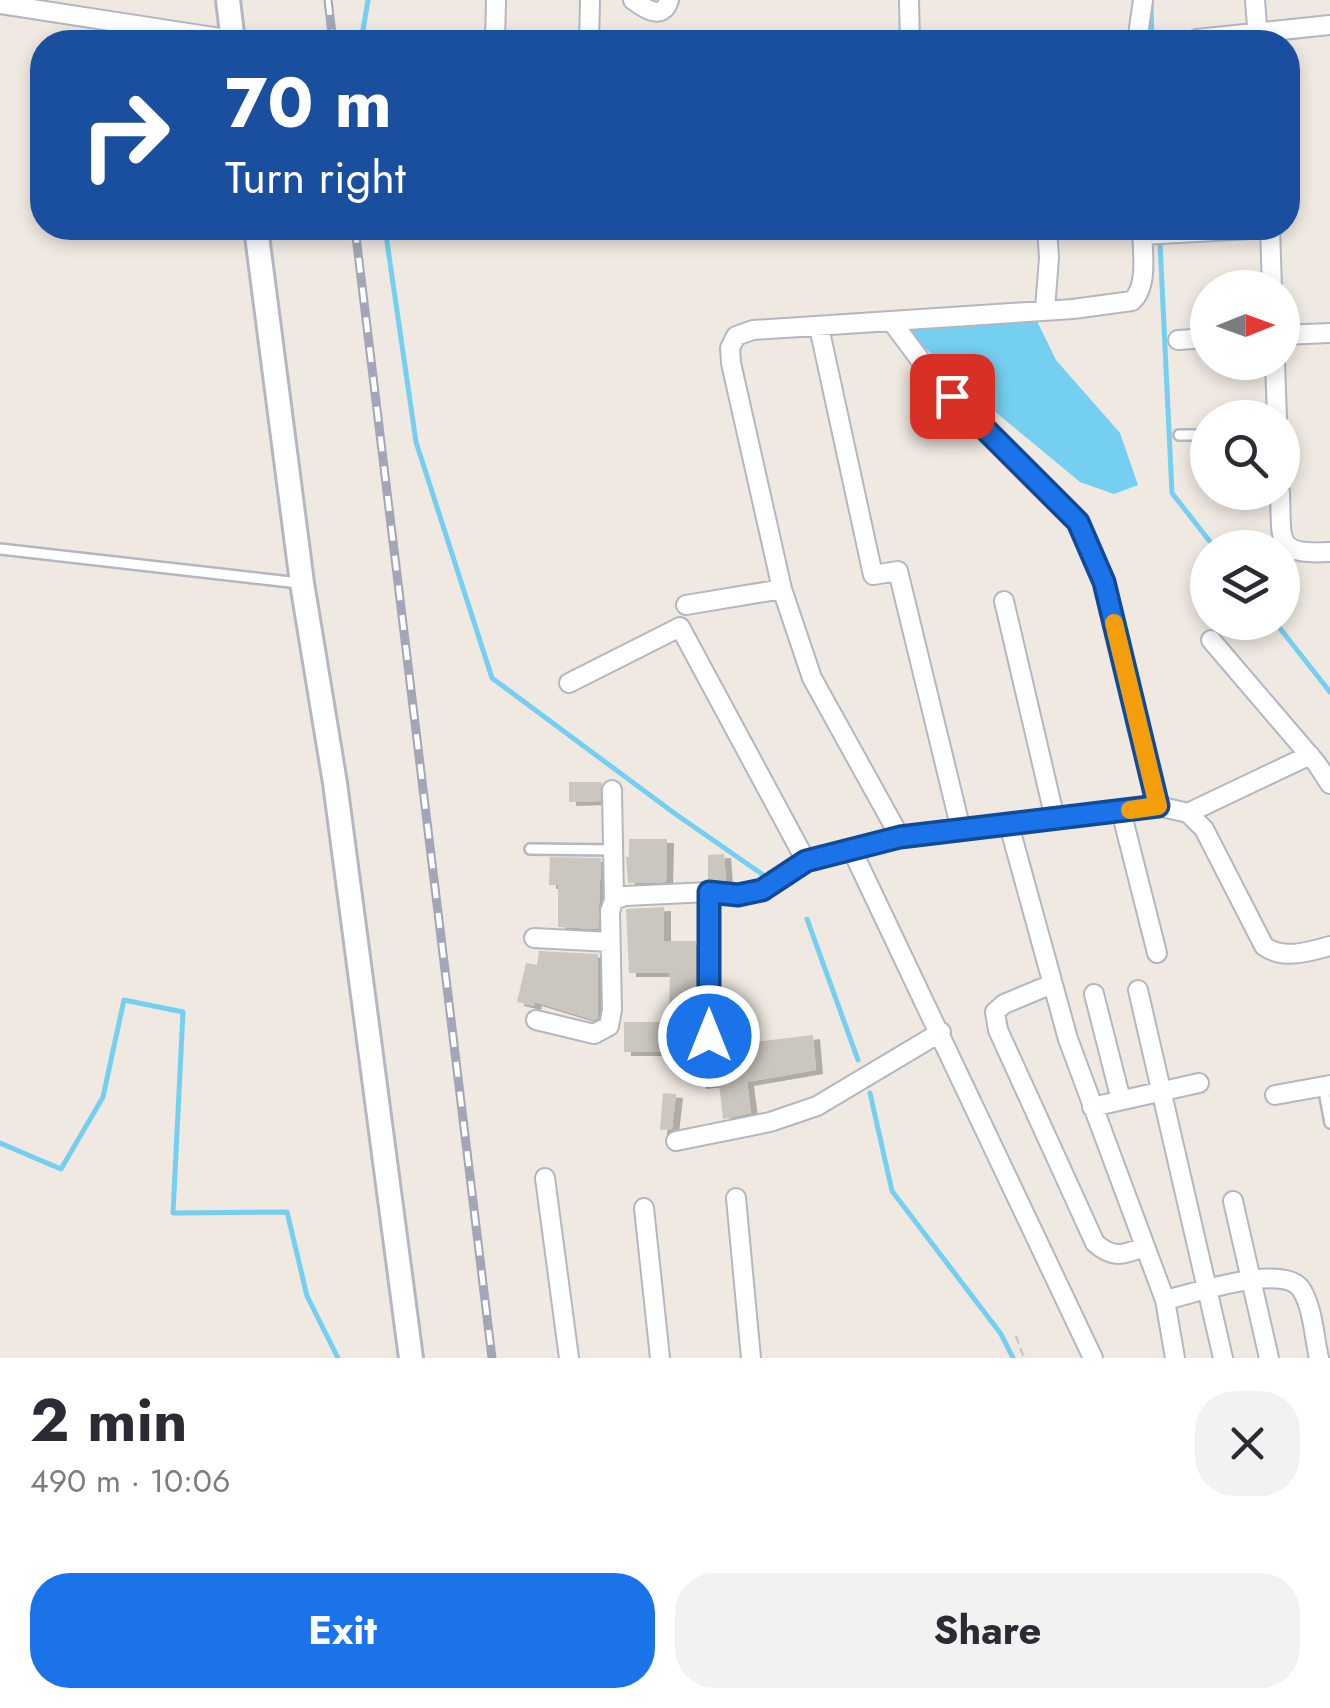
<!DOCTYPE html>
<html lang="en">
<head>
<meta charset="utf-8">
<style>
  body { margin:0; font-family:Jost,sans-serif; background:#f2f2f3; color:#2b2b33; height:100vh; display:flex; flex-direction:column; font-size:38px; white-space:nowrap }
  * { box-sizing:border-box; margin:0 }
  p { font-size:32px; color:#7c7c81 }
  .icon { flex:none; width:55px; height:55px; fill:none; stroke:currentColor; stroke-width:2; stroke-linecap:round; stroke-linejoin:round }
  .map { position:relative; height:1358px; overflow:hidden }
  .sheet { display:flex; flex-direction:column; background:#fff; flex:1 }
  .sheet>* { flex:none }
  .banner { position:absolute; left:30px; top:30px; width:1270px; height:210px; border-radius:40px; box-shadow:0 5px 15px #0003; background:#1a4fa0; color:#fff; overflow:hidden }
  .needle { width:65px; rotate:89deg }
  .controls { position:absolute; left:1190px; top:270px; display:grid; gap:20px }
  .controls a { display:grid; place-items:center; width:110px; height:110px; border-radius:50%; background:#fff; box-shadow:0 5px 15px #0003; font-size:50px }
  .pin { position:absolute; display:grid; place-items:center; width:85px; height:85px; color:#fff; margin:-42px; border-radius:20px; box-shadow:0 5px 15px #0006 }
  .me { position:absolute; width:110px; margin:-55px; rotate:0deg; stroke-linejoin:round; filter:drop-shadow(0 0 8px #0008) }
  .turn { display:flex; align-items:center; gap:35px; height:210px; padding:0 30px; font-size:45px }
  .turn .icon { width:130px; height:130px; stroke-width:2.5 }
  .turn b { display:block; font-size:70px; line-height:85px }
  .round { display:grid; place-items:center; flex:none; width:105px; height:105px; border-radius:40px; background:#f2f2f3 }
  .head { display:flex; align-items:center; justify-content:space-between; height:170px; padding:0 30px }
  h1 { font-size:60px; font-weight:700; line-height:75px }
  .action { display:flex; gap:20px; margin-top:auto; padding:20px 30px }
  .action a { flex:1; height:115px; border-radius:40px; background:#1a73e8; color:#fff; font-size:40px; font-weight:700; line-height:115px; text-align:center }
  .action a+a { background:#f2f2f3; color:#2b2b33 }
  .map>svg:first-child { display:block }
</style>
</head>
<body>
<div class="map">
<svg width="1330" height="1358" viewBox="0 0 1330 1358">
  <defs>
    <filter id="shadow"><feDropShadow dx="7" dy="4" stdDeviation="0" flood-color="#0004"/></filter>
  </defs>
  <rect width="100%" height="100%" fill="#efe9e1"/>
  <path fill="#75cff0" d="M1035,317L1056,360L1120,433L1138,485L1114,494L1080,482L975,395L905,329L978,319Z"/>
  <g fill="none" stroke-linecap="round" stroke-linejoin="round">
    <path stroke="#75cff0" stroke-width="5" d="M1151,3L1152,42
      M361,42L368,0
      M385,228L416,442L492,678L674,813L769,879
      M1160,243L1172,493L1215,548
      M1275,622L1330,692
      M807,919L858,1060
      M870,1093L892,1191L1001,1334L1013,1358
      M0,1143L61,1169L103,1097L124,1000L183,1012L173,1213L287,1212L307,1296L338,1358"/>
  </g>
  <path fill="#cbc7bf" filter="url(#shadow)" d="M569,782H602L600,801L569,802Z
    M629,839H667L666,882L628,883L626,857H629Z
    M724,854L726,881L708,880V855Z
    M550,857L601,858L598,929L558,927V885H549Z
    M664,907V941H696V1013L669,1014L670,973H629L626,909Z
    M539,951L598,954V1018L594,1020L535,1002L534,1006L517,1002L526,963L537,965Z
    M624,1022H665V1052H624Z
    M813,1035L816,1070L747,1082L751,1113L723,1119L719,1083L699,1085L696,1049Z
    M663,1093L676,1094L672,1129L660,1130Z"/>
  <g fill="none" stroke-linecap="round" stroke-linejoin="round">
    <g stroke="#b4b7c1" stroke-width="14">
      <path id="service" d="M1179,435H1208
        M0,549L299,583
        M530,849L613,850
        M1323,1086L1330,1123"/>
    </g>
    <g stroke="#b4b7c1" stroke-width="22">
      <path id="minor" d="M633,0C645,9 663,21 669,0
        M909,0L910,42
        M1255,0L1258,39
        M0,4L233,40
        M1197,39L1330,25
        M495,42L496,0
        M589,42L590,0
        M1137,42L1143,0
        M1270,228L1272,288
        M1142,235L1270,228
        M1045,309L1049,258L1047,228
        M892,322L930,373L1078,522L1104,582L1158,806
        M819,327L873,575L898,571L961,830
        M1282,335L1330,333
        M1178,340L1208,338
        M1275,362L1277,418
        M1280,492C1282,542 1274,555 1330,552
        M1004,601L1055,819
        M686,605L782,589
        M1211,640L1317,764L1330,784
        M569,683L680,627L806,861
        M612,790L614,900
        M1121,811L1157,953
        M1188,813L1310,755
        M1009,825L1068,1039L1165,1300L1175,1358
        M900,837L812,678L782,589L731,363L730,348L736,336L753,330L1073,309L1132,301C1149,286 1142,249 1142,228
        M852,850L1093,1358
        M709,892V1036
        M534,938L610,942
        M1052,984L1004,1004L995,1012L998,1030L1095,1243C1112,1258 1122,1256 1143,1247
        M1138,990L1223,1358
        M1094,994L1121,1100
        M536,1020L594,1034L609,1026L612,1010L610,911L614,900L625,896L709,892L738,895L762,889L806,861L900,837L1158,806L1188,813L1204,829L1264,946C1283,960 1308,952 1330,946
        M1275,1095L1330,1085
        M1092,1107L1199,1083
        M676,1141L770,1122L817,1106L941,1032
        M545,1178L569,1358
        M736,1198L751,1358
        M1233,1201L1269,1358
        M644,1208L660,1358
        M1165,1300C1193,1294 1283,1262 1301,1289C1313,1307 1314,1337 1319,1358"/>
    </g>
    <g stroke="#b4b7c1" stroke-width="28">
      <path id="tertiary" d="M228,0L233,42
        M256,228L302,583L335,783L411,1358"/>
    </g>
    <path stroke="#c9c9c9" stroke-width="2.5" stroke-dasharray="8 5" stroke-linecap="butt" d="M1016,1336L1024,1358"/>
    <use href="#service" stroke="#fff" stroke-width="9"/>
    <use href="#minor" stroke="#fff" stroke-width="18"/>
    <use href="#tertiary" stroke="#fff" stroke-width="22"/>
    <g stroke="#a3a6b8" stroke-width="9">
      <path id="rail" d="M328,0L333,42
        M355,228L492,1358"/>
    </g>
    <use href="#rail" stroke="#fff" stroke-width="5" stroke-dasharray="15" stroke-linecap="butt"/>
  </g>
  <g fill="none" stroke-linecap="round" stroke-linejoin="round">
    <g stroke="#114b97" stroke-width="25">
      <path id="route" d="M709,1036V892L738,895L762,890L806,861L900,837L1158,806L1104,582L1078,522L952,396"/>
    </g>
    <use href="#route" stroke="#1a73e8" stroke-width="18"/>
    <path stroke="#f59e0b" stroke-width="18" d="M1114,623L1158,806L1130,810"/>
  </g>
</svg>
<div class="controls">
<a><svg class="needle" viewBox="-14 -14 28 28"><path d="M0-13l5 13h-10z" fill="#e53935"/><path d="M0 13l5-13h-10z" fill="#7c7c81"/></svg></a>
<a><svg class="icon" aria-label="search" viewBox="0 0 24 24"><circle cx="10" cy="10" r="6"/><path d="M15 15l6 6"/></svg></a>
<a><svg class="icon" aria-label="layers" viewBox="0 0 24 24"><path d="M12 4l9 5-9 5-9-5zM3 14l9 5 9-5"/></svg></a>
</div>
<div class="pin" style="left:952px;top:396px;background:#d93025"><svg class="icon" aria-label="arrive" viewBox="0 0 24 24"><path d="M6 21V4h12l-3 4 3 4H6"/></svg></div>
<svg class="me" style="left:709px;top:1036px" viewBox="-20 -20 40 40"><circle r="17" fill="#1a73e8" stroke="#fff" stroke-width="3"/><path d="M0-11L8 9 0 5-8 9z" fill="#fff"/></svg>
<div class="banner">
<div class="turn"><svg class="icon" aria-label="right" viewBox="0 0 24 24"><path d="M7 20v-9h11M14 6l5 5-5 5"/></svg><div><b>70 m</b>Turn right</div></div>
</div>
</div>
<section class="sheet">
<div class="head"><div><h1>2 min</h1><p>490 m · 10:06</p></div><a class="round"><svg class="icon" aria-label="close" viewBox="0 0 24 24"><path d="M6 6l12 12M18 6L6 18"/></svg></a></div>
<div class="action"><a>Exit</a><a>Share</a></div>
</section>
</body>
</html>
